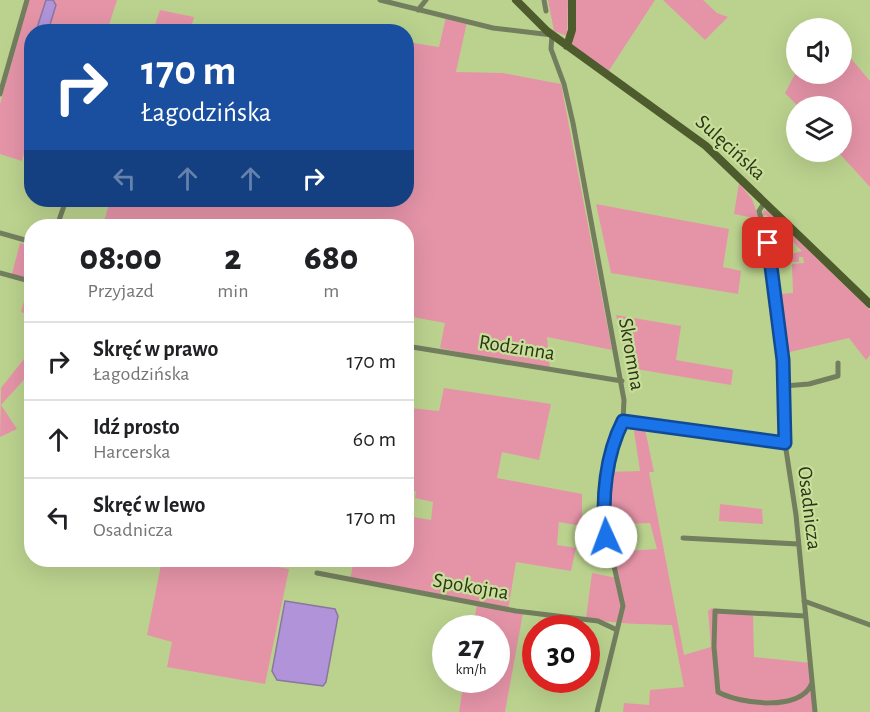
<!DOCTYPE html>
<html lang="pl">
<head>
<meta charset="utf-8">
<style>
  body { margin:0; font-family:"Alegreya Sans",sans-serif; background:#f6f6f6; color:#202124; height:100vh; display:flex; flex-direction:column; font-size:22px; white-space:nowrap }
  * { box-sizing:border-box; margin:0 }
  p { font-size:20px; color:#757577 }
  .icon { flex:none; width:33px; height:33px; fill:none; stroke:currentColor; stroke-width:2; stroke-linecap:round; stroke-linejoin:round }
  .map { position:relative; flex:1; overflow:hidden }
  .drawer { position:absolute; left:24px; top:219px; width:390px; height:348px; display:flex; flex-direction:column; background:#fff; border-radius:24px; box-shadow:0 6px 24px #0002 }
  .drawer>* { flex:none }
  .hud { position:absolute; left:24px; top:24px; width:390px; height:183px; border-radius:24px; box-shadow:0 6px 24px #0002; background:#1a4fa0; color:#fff; overflow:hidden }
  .fabs { position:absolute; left:786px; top:18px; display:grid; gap:12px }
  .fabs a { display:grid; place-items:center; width:66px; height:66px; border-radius:50%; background:#fff; box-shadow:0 6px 24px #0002; font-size:30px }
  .speed { position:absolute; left:432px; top:615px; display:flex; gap:12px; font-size:30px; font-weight:700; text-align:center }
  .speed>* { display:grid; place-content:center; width:78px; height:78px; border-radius:50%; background:#fff; box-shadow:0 6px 24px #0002; line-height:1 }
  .speed small { font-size:15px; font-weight:400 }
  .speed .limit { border:9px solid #d22; background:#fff; color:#111 }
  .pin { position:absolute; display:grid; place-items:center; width:51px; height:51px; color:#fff; margin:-26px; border-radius:12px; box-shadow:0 3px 9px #0006 }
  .me { position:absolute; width:66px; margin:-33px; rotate:358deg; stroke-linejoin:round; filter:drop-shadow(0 0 4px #0008) }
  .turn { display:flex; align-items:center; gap:21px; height:126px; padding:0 18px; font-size:27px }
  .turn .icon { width:78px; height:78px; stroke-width:2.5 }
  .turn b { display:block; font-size:42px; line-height:51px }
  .lanes { display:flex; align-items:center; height:57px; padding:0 18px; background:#0003; justify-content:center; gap:30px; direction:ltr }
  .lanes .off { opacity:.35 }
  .eta { display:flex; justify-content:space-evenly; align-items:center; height:102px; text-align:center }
  .eta b { font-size:36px; font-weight:800; line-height:42px }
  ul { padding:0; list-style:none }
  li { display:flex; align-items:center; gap:18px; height:78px; padding:0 18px; border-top:2px solid #e0e0e0 }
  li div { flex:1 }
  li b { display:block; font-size:22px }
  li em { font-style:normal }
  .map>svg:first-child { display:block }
</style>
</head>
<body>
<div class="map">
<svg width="870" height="712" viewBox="0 0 870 712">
  <rect width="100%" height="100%" fill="#bbd28e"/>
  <path fill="#e594a8" d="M29,0H117L107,31L32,32L31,127L22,161L0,154V104Z
    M548,0H568L567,36L554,31Z
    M575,0H655L608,72L572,45L576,28Z
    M663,0H703L717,13L728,17L705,40Z
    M160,10L194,17L190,31H153Z
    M446,17L467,22L456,72L503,73L561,84L612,350L547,337L550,371L440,348L445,323L407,316L406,226H103L110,200H406L407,42L439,47Z
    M842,48L870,81V187L838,152H842V106H798L785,93L796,72L842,74Z
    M739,183L752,199L759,219L734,214Z
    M596,204L729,229L723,267L741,271L738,294L611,273Z
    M764,210L768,211L870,310V355L866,360L849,338L786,353L777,294L793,293L792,264L804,263L803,257H799V262H791L790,260L773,259L802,251L766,215L762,216Z
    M20,243L31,246V315L21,312L30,280L12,274Z
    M616,315L681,326L676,360L733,370L731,385L630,368Z
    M31,350V372L1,405L17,429L0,437L1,388Z
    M444,388L551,404L539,460L502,452L497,478L582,494V526L559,522L557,545L576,548L571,571L516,562L508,610L523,613L505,712H459L464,680H496V628H473L477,603L350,580L354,560H406L407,516L431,520L433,502L415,498L416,491L407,493L406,420L410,408L439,411Z
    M645,429L654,472H649L684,655L711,647L708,611L712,608L753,613L754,657L811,663L814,712H623L624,703L649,705L650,690L684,687L672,625C642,624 614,624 586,618L592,573L617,578L611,552L657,549L650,523L604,525L607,472L640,471L634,431Z
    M720,504L762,509L763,524L719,521Z
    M162,560H255V563L289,569L265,684L167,667L172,642L147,635Z"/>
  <path fill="#b193d9" stroke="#89779f" stroke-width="1.5" d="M46,0H53L56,5L48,31H36Z
    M285,601L335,609L338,616L326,682L323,686L277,680L272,671Z"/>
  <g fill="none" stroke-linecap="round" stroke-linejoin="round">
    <path stroke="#737e5f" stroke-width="5" d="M380,0L493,28L552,35L551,49L564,84L573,123L624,400L623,421L616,434L608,467L605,526L623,606L597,712
      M544,0L546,11
      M418,10L426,0
      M0,94L27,0
      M764,203L759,211L768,243L783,360L785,443L796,515L815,712
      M57,226L66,200
      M0,233L32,242
      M0,273L26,280
      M406,346L622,381
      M784,386L809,384L838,376V363
      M623,421L785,443
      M683,538L798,544
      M317,573L516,611L598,621L617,630
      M804,601L870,625
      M805,616L715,611L714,647L718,692C740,704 801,712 812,683"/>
    <path stroke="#4d5b2d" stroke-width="8" d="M516,0L547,31L706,146L870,304
      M567,46L572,30V0"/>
  </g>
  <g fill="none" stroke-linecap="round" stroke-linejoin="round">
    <g stroke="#114b97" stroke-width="15">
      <path id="route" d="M606,537C601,499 606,454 623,421L785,443L783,360L768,243"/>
    </g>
    <use href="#route" stroke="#1a73e8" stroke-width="10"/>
  </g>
  <g text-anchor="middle" stroke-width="4.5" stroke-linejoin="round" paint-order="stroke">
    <g font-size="21" fill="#2c3519" stroke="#c8df9a">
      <text transform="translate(731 147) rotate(42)" y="7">Sulęcińska</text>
      <text transform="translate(517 347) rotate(9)" y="7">Rodzinna</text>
      <text transform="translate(632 354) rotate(80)" y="7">Skromna</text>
      <text transform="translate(810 508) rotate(83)" y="7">Osadnicza</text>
      <text transform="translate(471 586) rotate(10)" y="7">Spokojna</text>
    </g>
  </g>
</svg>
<div class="fabs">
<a><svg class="icon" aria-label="sound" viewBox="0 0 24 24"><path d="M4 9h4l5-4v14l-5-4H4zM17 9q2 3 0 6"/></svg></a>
<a><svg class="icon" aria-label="layers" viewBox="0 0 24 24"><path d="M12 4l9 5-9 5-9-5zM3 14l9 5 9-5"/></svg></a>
</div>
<div class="speed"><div>27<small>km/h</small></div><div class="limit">30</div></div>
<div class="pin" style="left:768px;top:243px;background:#d93025"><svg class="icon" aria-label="arrive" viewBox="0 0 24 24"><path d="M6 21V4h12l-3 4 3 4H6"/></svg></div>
<svg class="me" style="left:606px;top:537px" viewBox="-20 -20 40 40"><circle r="19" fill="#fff"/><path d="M0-13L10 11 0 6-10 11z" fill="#1a73e8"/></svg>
<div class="hud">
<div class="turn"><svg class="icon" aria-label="right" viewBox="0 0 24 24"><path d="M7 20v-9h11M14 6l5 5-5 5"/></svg><div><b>170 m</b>Łagodzińska</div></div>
<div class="lanes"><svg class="icon off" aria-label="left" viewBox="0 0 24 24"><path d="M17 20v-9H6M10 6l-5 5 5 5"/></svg><svg class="icon off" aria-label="ahead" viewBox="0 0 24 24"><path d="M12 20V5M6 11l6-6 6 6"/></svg><svg class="icon off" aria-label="ahead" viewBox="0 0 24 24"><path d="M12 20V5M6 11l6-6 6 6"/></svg><svg class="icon" aria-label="right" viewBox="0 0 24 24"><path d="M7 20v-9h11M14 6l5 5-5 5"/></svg></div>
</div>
<section class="drawer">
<div class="eta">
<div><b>08:00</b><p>Przyjazd</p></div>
<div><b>2</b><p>min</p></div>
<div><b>680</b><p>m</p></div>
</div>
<ul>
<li><svg class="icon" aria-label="right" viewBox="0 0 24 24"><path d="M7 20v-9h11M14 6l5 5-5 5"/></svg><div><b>Skręć w prawo</b><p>Łagodzińska</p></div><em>170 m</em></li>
<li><svg class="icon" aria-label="ahead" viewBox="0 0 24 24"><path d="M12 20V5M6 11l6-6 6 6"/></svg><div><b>Idź prosto</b><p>Harcerska</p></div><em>60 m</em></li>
<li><svg class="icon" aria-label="left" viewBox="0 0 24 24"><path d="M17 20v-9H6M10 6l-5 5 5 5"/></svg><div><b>Skręć w lewo</b><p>Osadnicza</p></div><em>170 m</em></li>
</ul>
</section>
</div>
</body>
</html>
